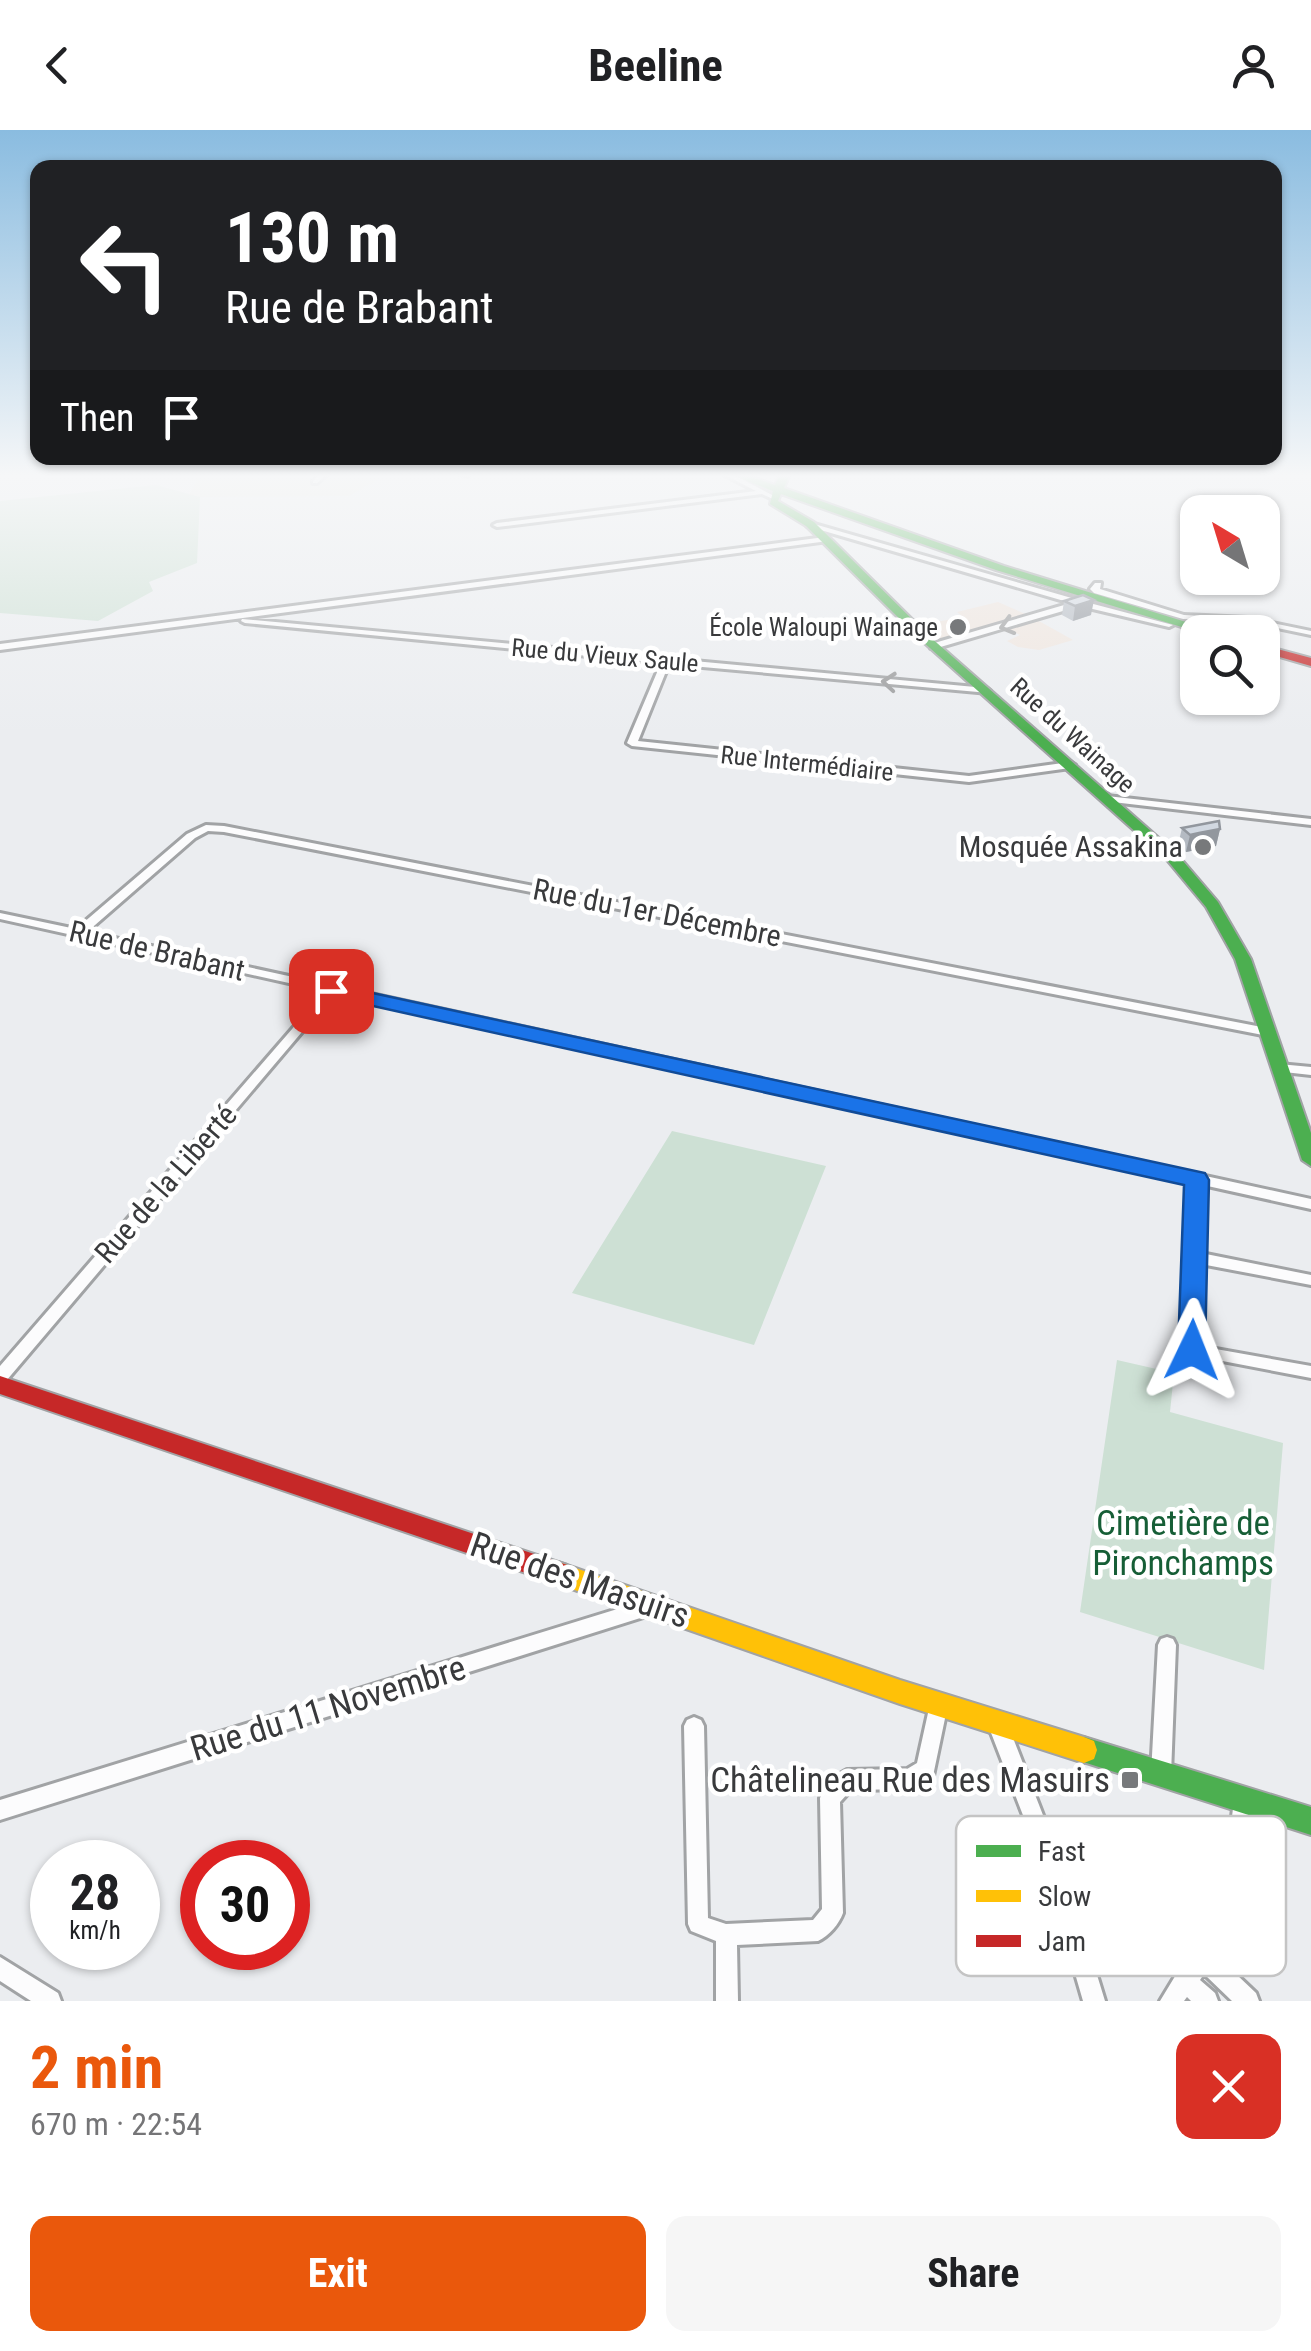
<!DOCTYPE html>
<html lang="en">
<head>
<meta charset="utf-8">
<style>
  body { margin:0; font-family:"Roboto Condensed",sans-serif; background:#f6f6f6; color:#202124; height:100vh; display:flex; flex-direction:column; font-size:38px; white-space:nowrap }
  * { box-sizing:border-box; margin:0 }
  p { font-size:32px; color:#757577 }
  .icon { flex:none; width:55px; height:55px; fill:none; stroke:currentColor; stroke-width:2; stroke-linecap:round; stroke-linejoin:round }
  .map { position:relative; height:1871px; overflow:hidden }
  .panel { display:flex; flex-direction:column; background:#fff; flex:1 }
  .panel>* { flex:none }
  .top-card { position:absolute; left:30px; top:30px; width:1252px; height:305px; border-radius:20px; box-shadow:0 2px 8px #0004; background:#202124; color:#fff; overflow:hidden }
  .needle { width:65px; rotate:322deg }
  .fabs { position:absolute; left:1180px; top:365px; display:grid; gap:20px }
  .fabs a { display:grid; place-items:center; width:100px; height:100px; border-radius:20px; background:#fff; box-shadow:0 2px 8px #0004; font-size:50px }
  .speed { position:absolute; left:30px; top:1710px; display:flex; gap:20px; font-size:50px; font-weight:700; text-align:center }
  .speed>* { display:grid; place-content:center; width:130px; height:130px; border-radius:50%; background:#fff; box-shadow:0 2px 8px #0004; line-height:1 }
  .speed small { font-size:25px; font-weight:400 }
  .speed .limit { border:15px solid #d22; background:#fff; color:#111 }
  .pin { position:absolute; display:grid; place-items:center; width:85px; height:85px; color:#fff; margin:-42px; border-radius:20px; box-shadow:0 5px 15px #0006 }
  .me { position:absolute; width:110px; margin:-55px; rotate:2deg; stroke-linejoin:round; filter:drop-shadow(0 0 8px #0008) }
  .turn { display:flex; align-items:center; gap:35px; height:210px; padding:0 30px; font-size:45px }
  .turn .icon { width:130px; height:130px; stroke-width:2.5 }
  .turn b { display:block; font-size:70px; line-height:85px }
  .then { display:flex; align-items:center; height:95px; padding:0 30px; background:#0003; gap:20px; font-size:38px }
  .round { display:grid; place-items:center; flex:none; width:105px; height:105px; border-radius:20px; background:#f6f6f6 }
  .headline { display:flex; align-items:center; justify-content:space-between; height:170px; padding:0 30px }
  h1 { font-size:60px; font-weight:700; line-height:75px; color:#ea580c }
  .primary-button { display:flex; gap:20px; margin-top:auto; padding:20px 30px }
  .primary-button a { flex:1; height:115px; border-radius:20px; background:#ea580c; color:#fff; font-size:40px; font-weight:700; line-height:115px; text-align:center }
  .primary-button a+a { background:#f6f6f6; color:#202124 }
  header { display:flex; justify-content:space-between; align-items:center; height:130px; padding:0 30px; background:#fff; font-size:45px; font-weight:700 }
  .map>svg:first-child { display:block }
</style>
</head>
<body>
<header><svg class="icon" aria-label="back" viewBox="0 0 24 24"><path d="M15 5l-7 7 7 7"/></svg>Beeline<svg class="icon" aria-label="person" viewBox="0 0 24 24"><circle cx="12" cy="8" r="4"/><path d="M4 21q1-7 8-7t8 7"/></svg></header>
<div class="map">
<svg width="1311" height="1871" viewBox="0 0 1311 1871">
  <rect width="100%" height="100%" fill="#ebedf0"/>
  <path fill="#ebe7dd" d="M200,344H387L349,366L188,367Z"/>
  <path fill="#efe5de" d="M998,472L1030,486L1073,510L1039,520L1018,517L1007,511L1020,505L1000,495L945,512L934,509L920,495L963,487L957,482Z"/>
  <path fill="#cde0d4" d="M156,355L200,367L197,433L149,452L153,461L98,491L0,483V371Z
    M672,1001L826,1036L754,1215L572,1163Z
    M1117,1230L1174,1243L1170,1282L1283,1313L1264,1540L1080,1482Z"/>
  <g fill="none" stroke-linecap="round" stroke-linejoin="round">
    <g stroke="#a1a3a5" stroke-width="6">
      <path id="street" d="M320,344H327L317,353H313V351Z
        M460,344H470L467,346Z
        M723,344H732L778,368L775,370L762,364L497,397L493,395L497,393L756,361Z
        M807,392L1082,471L1173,495L1169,497L1080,476L937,518H931V514L1071,473L807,396Z
        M825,407L829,409L828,411L0,520V514Z
        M1095,453H1101L1100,459L1184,485L1248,488L1311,501V505L1248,492L1183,489L1094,463L1090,459Z
        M242,489L986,558L990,561L989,563L669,534L638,611L969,646L1070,632L1075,635L1070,638L969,652L632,616L627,613L661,533L245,493L241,491Z
        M1107,666L1311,689V695L1104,671V667Z
        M206,695L224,696L1272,899L1274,902L1268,906L224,702L208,701L195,708L87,802L1311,1069V1079L1203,1055L1201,1123L1311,1145V1155L1201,1134L1199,1216L1311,1236V1248L1186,1224L1183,1220L1189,1052L335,863L6,1251L0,1253V1236L325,861L0,789V783L76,799L187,704Z
        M1279,934L1311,937V945L1275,941L1273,938L1275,935Z
        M653,1468L659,1470L662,1476L659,1482L653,1484L0,1690V1670Z
        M1167,1507L1173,1509L1176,1515L1171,1644L1168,1651L1161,1654L1154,1651L1151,1644L1158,1515L1161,1509Z
        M939,1565L946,1568L948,1574L933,1646L909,1659L851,1660L840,1672L843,1783C839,1794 829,1806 818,1811L737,1815L738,1871H716V1811L691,1801L688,1794L684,1596L687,1590L694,1587L701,1590L704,1596L708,1788L726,1794L813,1790L822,1779L820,1668C825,1657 836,1645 847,1640L907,1639L917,1633L930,1574L932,1568Z
        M998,1586L1005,1589L1008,1595L1067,1747L1105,1871H1083L1047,1747L988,1595L991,1589Z
        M1244,1660L1251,1663L1254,1670L1240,1791L1217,1826L1256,1863L1259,1871H1232L1204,1844L1200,1850L1215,1863L1218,1871H1191L1187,1867L1184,1871H1160L1177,1843L1220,1787L1234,1670L1237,1663Z
        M0,1827L58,1863L61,1871H31L0,1851Z"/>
    </g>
    <g stroke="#a1a3a5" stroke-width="4">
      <path id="fast" d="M730,344H744L775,355L780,344H790L784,358L1004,436L1212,500L1213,502H1198L996,440L781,364L778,371L814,392L929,506L1177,724L1218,772L1251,829L1311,1003V1036L1302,1030L1235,829L1206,777L1167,730L921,510L806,396L770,374L773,361Z
        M1084,1607L1311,1677V1705L1074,1629L1071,1620L1074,1611Z"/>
    </g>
    <g stroke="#a1a3a5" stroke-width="4">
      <path id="slow" d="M558,1432L900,1550L1084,1607L1094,1611L1097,1620L1094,1629L1084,1633L900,1574L549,1451L546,1443L549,1435Z"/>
    </g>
    <g stroke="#a1a3a5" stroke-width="4">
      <path id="jam" d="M1262,515L1311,528V536L1262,522Z
        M0,1246L567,1435L570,1443L567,1451L558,1454L0,1264Z"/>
    </g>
    <use href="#street" fill="#fcfcfd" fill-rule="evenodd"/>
    <use href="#fast" fill="#4caf50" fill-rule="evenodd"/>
    <use href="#slow" fill="#ffc107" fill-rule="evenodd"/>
    <use href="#jam" fill="#c62828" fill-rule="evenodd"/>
  </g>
  <path fill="#b4bac2" d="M1064,471L1091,485L1073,491L1062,485Z
    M1182,698L1220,699L1216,716L1186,722L1178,715Z"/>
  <path fill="#92979e" d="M1094,470L1091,485L1073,491L1075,476Z
    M1220,699L1216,716L1186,722L1190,705Z"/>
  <path fill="#d1d8e1" stroke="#92979e" stroke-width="2.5" d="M1083,465L1094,470L1075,476L1064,471Z
    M1219,691L1220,699L1199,703L1190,705L1182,698Z"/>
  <defs><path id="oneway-chevron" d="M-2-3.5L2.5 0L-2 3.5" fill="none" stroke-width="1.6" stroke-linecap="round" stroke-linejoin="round" transform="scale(2.5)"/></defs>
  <g stroke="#9a9b9c">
    <use href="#oneway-chevron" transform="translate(1007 496) rotate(164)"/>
    <use href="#oneway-chevron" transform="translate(889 552) rotate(-175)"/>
  </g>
  <linearGradient id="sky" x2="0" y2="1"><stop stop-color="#8abce0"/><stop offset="0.57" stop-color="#f6f7f8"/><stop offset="1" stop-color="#f6f7f8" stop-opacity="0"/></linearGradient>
  <rect width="1311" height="606" fill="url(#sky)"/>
  <path fill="#1a73e8" stroke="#114b97" stroke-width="2.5" d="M331,854L1205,1043L1209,1050L1205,1220L1201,1228L1192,1231L1182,1228L1178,1220L1184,1055L323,865L320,861Z"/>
  <g fill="#77797b" stroke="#fff" stroke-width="4">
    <circle cx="958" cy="497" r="10"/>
    <circle cx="1203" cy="717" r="10"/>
    <rect x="1120" y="1640" width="20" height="20" rx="5"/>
  </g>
  <g text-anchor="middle" stroke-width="9" stroke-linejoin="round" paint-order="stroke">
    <g font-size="25" fill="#393a3c" stroke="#fff" text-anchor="end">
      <text x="938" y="506">École Waloupi Wainage</text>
    </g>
    <g font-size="25" fill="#393a3c" stroke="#fff">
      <text transform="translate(605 525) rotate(5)" y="9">Rue du Vieux Saule</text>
      <text transform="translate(1073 605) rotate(42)" y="9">Rue du Wainage</text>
      <text transform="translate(807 633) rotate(6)" y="9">Rue Intermédiaire</text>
    </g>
    <g font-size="30" fill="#393a3c" stroke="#fff" text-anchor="end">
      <text x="1183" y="727">Mosquée Assakina</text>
    </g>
    <g font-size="30" fill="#393a3c" stroke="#fff">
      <text transform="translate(657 783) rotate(11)" y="10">Rue du 1er Décembre</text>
      <text transform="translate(157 821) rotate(13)" y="10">Rue de Brabant</text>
      <text transform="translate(166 1054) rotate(-49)" y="10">Rue de la Liberté</text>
    </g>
    <g font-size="35" fill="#165e36" stroke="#fff">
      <text x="1183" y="1405">Cimetière de<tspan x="1183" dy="40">Pironchamps</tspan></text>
    </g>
    <g font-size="35" fill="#393a3c" stroke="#fff">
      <text transform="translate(580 1450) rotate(19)" y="12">Rue des Masuirs</text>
      <text transform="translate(328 1578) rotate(-17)" y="12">Rue du 11 Novembre</text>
    </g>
    <g font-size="35" fill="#393a3c" stroke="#fff" text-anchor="end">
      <text x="1110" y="1662">Châtelineau Rue des Masuirs</text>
    </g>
  </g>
  <rect x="956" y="1686" width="330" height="160" rx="15" fill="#fff" stroke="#c4c4c4" stroke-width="2.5"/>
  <rect x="976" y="1715" width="45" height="12" fill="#4caf50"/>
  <rect x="976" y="1760" width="45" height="12" fill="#ffc107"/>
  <rect x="976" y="1805" width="45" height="12" fill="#c62828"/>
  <g font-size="28" fill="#393a3c">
    <text x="1038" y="1731">Fast</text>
    <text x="1038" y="1776">Slow</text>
    <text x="1038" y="1821">Jam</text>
  </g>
</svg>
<div class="fabs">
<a><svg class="needle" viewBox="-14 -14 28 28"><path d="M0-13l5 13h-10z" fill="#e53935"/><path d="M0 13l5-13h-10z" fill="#757577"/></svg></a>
<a><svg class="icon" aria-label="search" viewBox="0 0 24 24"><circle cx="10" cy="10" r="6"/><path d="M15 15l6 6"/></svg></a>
</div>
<div class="speed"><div>28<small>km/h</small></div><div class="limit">30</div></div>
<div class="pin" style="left:331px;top:861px;background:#d93025"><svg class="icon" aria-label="arrive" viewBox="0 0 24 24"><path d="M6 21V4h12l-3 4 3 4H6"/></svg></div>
<svg class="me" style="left:1192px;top:1220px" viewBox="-20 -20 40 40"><path d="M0-17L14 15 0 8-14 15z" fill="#1a73e8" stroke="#fff" stroke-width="4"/></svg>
<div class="top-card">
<div class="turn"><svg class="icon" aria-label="left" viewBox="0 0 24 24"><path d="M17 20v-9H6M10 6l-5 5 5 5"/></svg><div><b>130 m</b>Rue de Brabant</div></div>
<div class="then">Then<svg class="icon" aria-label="arrive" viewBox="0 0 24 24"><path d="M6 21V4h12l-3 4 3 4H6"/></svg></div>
</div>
</div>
<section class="panel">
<div class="headline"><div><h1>2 min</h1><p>670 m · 22:54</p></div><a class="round" style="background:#d93025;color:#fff"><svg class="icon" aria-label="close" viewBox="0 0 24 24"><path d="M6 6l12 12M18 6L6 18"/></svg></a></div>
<div class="primary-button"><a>Exit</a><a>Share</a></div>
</section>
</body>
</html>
